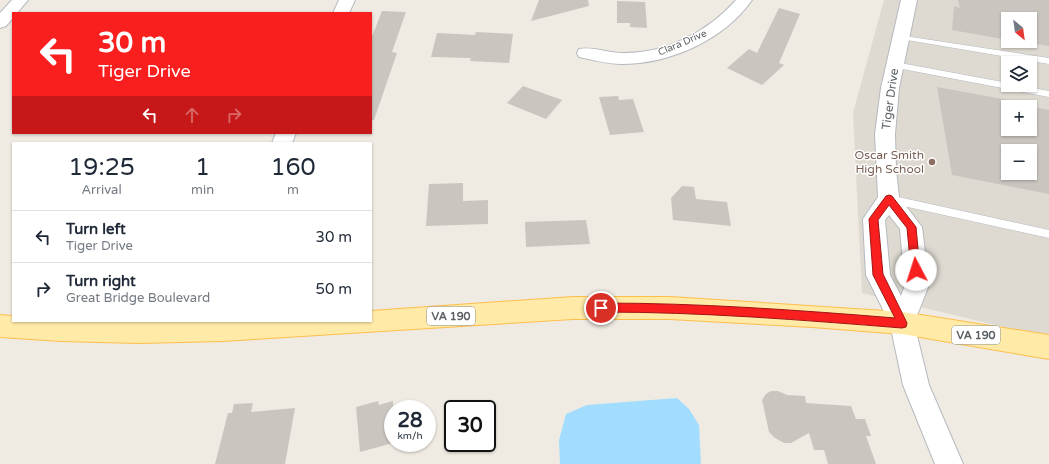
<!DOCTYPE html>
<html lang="en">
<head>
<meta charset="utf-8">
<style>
  body { margin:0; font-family:"Varela Round",sans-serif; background:#f2f2f3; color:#1f2937; height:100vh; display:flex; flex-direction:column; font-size:15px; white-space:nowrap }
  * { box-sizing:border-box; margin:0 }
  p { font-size:13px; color:#747a83 }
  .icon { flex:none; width:22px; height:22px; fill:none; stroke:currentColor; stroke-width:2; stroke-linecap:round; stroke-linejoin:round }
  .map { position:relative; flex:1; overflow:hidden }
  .panel { position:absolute; left:12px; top:142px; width:360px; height:180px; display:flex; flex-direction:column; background:#fff; border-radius:0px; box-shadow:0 1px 3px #0004 }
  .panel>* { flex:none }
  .guide { position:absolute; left:12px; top:12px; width:360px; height:122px; border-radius:0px; box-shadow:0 1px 3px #0004; background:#f81f1e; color:#fff; overflow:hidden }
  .needle { width:26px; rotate:151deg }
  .tools { position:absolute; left:1001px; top:12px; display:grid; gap:8px }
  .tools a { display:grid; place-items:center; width:36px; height:36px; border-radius:0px; background:#fff; box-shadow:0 1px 3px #0004; font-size:20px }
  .speed { position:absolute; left:384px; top:400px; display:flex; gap:8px; font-size:20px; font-weight:700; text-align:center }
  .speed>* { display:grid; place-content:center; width:52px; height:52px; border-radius:50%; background:#fff; box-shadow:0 1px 3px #0004; line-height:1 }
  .speed small { font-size:10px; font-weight:400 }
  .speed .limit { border:2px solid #111; border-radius:6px; background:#fff; color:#111 }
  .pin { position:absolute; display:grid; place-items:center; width:34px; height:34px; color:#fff; margin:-17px; border:2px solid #fff; border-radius:50%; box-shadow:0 1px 4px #0007 }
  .me { position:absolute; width:44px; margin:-22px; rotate:355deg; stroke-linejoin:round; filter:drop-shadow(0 0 3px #0008) }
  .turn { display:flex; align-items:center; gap:14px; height:84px; padding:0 20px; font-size:18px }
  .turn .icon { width:52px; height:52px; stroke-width:2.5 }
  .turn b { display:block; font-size:28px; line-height:34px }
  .lanes { display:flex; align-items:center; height:38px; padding:0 20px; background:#0003; justify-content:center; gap:20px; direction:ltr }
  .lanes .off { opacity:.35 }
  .eta { display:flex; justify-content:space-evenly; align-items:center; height:68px; text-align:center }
  .eta b { font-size:24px; font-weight:600; line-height:28px }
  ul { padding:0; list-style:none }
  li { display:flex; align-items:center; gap:12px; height:52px; padding:0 20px; border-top:1px solid #e0e1e3 }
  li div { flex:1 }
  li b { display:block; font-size:15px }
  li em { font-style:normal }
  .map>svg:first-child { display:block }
</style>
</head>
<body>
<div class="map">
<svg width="1049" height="464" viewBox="0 0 1049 464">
  <rect width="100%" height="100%" fill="#efebe2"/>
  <path fill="#dedad1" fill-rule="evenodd" d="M884,0H1049V338L862,293L853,113ZM1008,19H1030V41H1008ZM1008,63H1030V85H1008ZM1008,107H1030V129H1008ZM1008,151H1030V173H1008Z"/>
  <path fill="#a2ddff" d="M677,398L689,409L699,425L701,464H560L559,440L566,414L587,405Z"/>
  <path fill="#cac5bf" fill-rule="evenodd" d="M539,0H588L589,6L531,21Z
    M958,0H1049V46L1017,41H1030V19H1008V40L952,30L954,6L960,8Z
    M617,1L645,2L647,28L630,27V23H617Z
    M779,8L800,14L779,63L784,65L762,85L727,68L749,49L757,53Z
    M382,11L406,12L392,52L397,53L374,120H371V39Z
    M476,32L513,34L509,63L470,61L471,58L431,57L437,33L475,35Z
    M523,86L562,100L546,119L507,103Z
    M937,87L1020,102L1022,105L1049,110V194L952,175ZM1008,107H1030V129H1008ZM1008,151H1030V173H1008Z
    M618,96L619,100L633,99L644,132L610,135L599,97Z
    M463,183V201L488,200V224L426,226L429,184Z
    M682,186L694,187L696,199L727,202L731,226L673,220L671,198Z
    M586,220L590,244L526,247L525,222Z
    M771,391H778L787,395L805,396L806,403L851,406L856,419H865L871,436H866L876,464H828L824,450H814L809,433L791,443H784L775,438L769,432L763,404L762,400L766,394Z
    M378,401L379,405L393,401V443L360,452L356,407Z
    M253,403L251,412L295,408L285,464H215L228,413H232L234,404Z"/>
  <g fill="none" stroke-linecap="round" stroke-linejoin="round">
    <g stroke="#b5b9be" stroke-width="1">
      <path id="service" d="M898,35L1049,58V64L901,39L897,37Z
        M895,62L1008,83V85H1017L1049,91V97L892,67L891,65Z
        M889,195L1049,230V238L885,202L884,199L885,196Z"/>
    </g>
    <g stroke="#b5b9be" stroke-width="2">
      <path id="minor" d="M12,0H28L17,13H13V18L6,26L0,28V13Z
        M339,0H355L349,13H333Z
        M736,0H752C724,40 670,64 621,64C607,64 593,60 579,57L577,53L579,49C592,46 608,53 622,53C665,54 708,32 736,0Z
        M901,0H917L899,88L895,134L896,170L899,197L922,227L929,285L914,323L929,385L963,464H935L903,385L890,324L866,275L863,219L878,197L875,134L881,88ZM889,215L900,229L905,285L901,296L890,275L885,220Z
        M276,133H296L292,143H272Z"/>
    </g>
    <g stroke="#febe4c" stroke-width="2">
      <path id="primary" d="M573,297H670L902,312L1049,335V359L902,334L812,327L670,319H573L223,341L139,343L61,341L0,337V315L13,316V321H371V311Z"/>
    </g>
    <use href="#service" fill="#fff" fill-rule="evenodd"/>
    <use href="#minor" fill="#fff" fill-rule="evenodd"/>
    <use href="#primary" fill="#ffeaa7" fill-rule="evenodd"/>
  </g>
  <path fill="#f81f1e" stroke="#a11414" d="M889,195L892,196L916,227L920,270L919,273H912L911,270L907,228L889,205L878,220L883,274L907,323L906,327L902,328C802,320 702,312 601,312L597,311L596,308L597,305L601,303C699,303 797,310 895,318L873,275L869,219L886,196Z"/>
  <circle fill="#8d6e63" stroke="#fff" stroke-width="1.5" cx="932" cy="162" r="4"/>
  <g text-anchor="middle" stroke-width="3" stroke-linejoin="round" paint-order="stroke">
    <g font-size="10" fill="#5a6064" stroke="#fff">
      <text transform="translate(682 42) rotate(-23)" y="4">Clara Drive</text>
    </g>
    <g fill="#fff" stroke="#8c9092" stroke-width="1">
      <rect x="427" y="307" width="48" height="18" rx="3"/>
      <rect x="952" y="326" width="48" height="18" rx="3"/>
    </g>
    <g font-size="11" font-weight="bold" fill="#5a6064">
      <text x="451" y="320">VA 190</text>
      <text x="976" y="339">VA 190</text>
    </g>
    <g font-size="12" fill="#5a6064" stroke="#fff">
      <text transform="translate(890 99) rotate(-82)" y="4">Tiger Drive</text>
    </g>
    <g font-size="12" fill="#785e54" stroke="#fff" text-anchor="end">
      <text x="924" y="159">Oscar Smith<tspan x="924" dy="14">High School</tspan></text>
    </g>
  </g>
</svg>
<div class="tools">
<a><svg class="needle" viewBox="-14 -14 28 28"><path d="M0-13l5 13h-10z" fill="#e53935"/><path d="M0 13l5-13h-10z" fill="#747a83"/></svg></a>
<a><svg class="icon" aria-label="layers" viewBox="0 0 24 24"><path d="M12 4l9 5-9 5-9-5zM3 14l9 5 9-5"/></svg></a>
<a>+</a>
<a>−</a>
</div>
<div class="speed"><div>28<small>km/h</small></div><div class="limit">30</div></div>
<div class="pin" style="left:601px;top:308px;background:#d93025"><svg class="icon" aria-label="arrive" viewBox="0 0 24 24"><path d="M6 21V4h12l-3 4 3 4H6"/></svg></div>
<svg class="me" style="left:916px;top:270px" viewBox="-20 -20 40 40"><circle r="19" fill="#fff"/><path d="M0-13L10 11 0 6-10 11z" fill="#f81f1e"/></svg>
<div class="guide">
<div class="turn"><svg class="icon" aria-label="left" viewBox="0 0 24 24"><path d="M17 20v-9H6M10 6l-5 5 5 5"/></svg><div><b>30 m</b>Tiger Drive</div></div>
<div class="lanes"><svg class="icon" aria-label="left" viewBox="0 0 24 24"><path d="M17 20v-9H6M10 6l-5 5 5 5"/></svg><svg class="icon off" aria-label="ahead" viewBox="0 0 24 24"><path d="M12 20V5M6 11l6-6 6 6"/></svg><svg class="icon off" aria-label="right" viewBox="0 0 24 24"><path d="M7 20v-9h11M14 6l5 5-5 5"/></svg></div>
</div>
<section class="panel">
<div class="eta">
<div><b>19:25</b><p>Arrival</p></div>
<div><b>1</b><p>min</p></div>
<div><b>160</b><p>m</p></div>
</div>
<ul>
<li><svg class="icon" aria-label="left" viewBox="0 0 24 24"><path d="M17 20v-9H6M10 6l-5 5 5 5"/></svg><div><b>Turn left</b><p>Tiger Drive</p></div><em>30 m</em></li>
<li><svg class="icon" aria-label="right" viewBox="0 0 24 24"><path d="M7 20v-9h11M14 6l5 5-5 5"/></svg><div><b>Turn right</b><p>Great Bridge Boulevard</p></div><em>50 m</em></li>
</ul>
</section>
</div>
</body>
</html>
